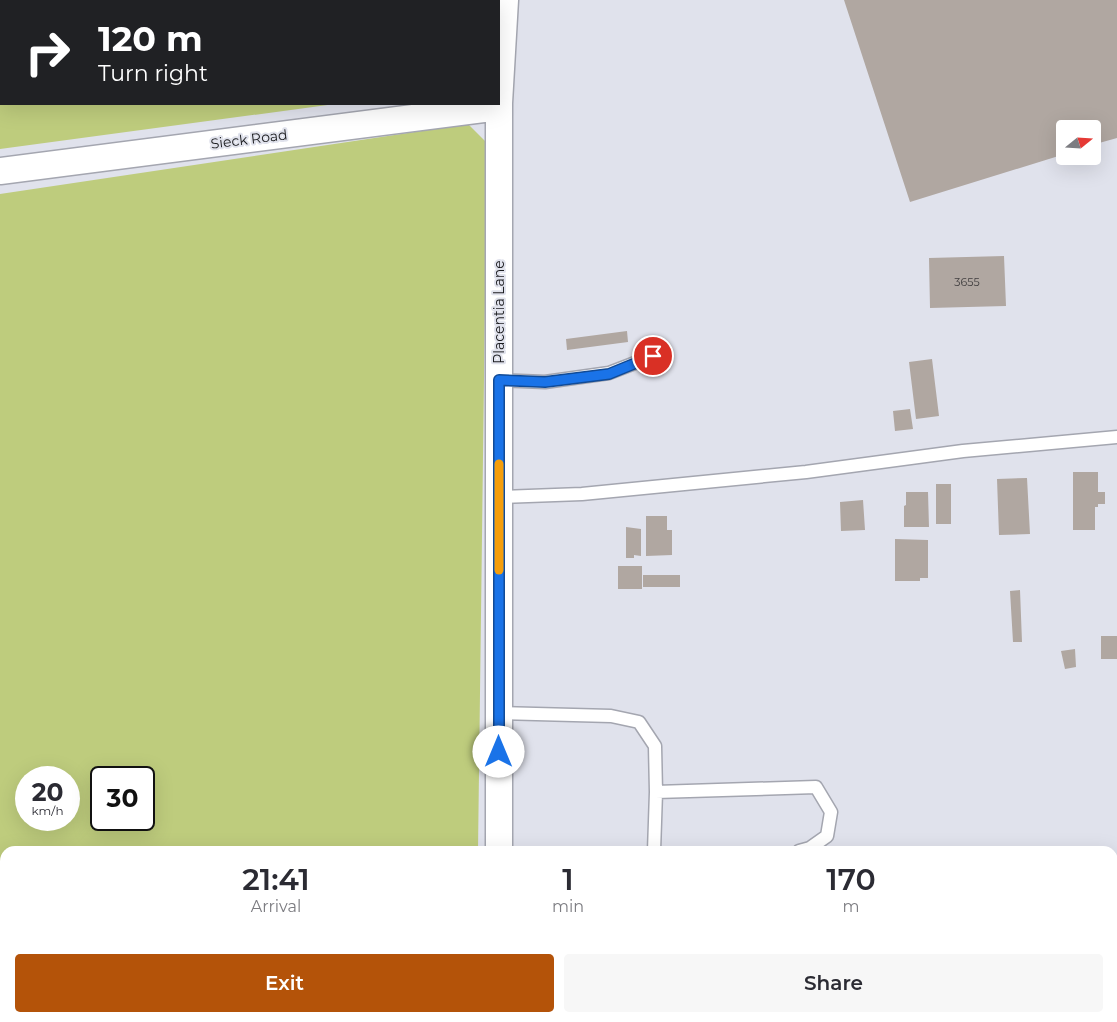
<!DOCTYPE html>
<html lang="en">
<head>
<meta charset="utf-8">
<style>
  body { margin:0; font-family:Montserrat,sans-serif; background:#f7f7f7; color:#2b2b33; height:100vh; display:flex; flex-direction:column; font-size:19px; white-space:nowrap }
  * { box-sizing:border-box; margin:0 }
  p { font-size:16px; color:#7c7c81 }
  .icon { flex:none; width:28px; height:28px; fill:none; stroke:currentColor; stroke-width:2; stroke-linecap:round; stroke-linejoin:round }
  .map { position:relative; flex:1; overflow:hidden }
  .side { position:absolute; left:0px; top:846px; width:1118px; height:176px; display:flex; flex-direction:column; background:#fff; border-radius:15px 15px 0 0; box-shadow:0 5px 20px #0002 }
  .side>* { flex:none }
  .banner { position:absolute; left:0px; top:0px; width:500px; height:105px; box-shadow:0 5px 20px #0002; background:#202124; color:#fff; overflow:hidden }
  .needle { width:32px; rotate:72deg }
  .tools { position:absolute; left:1056px; top:120px; display:grid; gap:10px }
  .tools a { display:grid; place-items:center; width:45px; height:45px; border-radius:5px; background:#fff; box-shadow:0 5px 20px #0002; font-size:25px }
  .speed { position:absolute; left:15px; top:766px; display:flex; gap:10px; font-size:25px; font-weight:700; text-align:center }
  .speed>* { display:grid; place-content:center; width:65px; height:65px; border-radius:50%; background:#fff; box-shadow:0 5px 20px #0002; line-height:1 }
  .speed small { font-size:12px; font-weight:400 }
  .speed .limit { border:2px solid #111; border-radius:8px; background:#fff; color:#111 }
  .pin { position:absolute; display:grid; place-items:center; width:42px; height:42px; color:#fff; margin:-21px; border:2px solid #fff; border-radius:50%; box-shadow:0 1px 5px #0007 }
  .me { position:absolute; width:55px; margin:-28px; rotate:0deg; stroke-linejoin:round; filter:drop-shadow(0 0 4px #0008) }
  .turn { display:flex; align-items:center; gap:18px; height:105px; padding:0 15px; font-size:22px }
  .turn .icon { width:65px; height:65px; stroke-width:2.5 }
  .turn b { display:block; font-size:35px; line-height:42px }
  .eta { display:flex; justify-content:space-evenly; align-items:center; height:85px; text-align:center }
  .eta b { font-size:30px; font-weight:600; line-height:35px }
  .primary-button { display:flex; gap:10px; margin-top:auto; padding:10px 15px }
  .primary-button a { flex:1; height:58px; border-radius:5px; background:#b45309; color:#fff; font-size:20px; font-weight:600; line-height:58px; text-align:center }
  .primary-button a+a { background:#f7f7f7; color:#2b2b33 }
  .map>svg:first-child { display:block }
</style>
</head>
<body>
<div class="map">
<svg width="1117" height="1022" viewBox="0 0 1117 1022">
  <rect width="100%" height="100%" fill="#e0e2ec"/>
  <path fill="#becc7d" fill-rule="evenodd" d="M0,0H495L1,1V104H335L0,149Z
    M468,124L487,143L478,851H5V1018H127V1022H0V194ZM26,778H69V820H26ZM101,778H144V820H101Z"/>
  <path fill="#b0a7a1" d="M844,0H1117V138L1092,145V129H1065V154L910,202Z
    M1004,256L1006,306L930,308L929,258Z
    M627,331L628,342L567,350L566,339Z
    M932,359L939,416L916,419L909,362Z
    M910,409L913,429L895,431L893,411Z
    M1073,472H1098V492H1105V504H1098V507H1095V530H1073Z
    M1027,478L1030,534L999,535L997,479Z
    M936,484H951V524H936Z
    M906,492H928L929,527H904V506L906,505Z
    M863,500L865,530L841,531L840,502Z
    M646,516H667V530H672V555L646,556Z
    M626,527L641,529V556L634,555V558H626Z
    M895,539L928,540V578H920V581H895Z
    M618,566H642V589H618Z
    M643,575H680V587H643Z
    M1020,590L1022,642H1013L1010,591Z
    M1101,636H1117V659H1101Z
    M1075,649L1076,667L1065,669L1061,651Z
    M1112,996H1117V1022H1078V1018H1112Z
    M425,1018H456V1022H425Z"/>
  <g fill="none" stroke-linecap="round" stroke-linejoin="round">
    <g stroke="#a4a6b0" stroke-width="15">
      <path id="service" d="M499,380L545,382L609,373L653,356
        M499,497L582,494L806,472L963,451L1117,437
        M499,713L611,716L639,722L655,746L656,792
        M654,851L656,792L816,787L831,812L827,836L810,848L799,851"/>
    </g>
    <g stroke="#a4a6b0" stroke-width="29">
      <path id="minor" d="M499,103L505,0
        M499,104V851
        M0,171L499,107
        M499,1022V1018"/>
    </g>
    <use href="#service" stroke="#fff" stroke-width="12"/>
    <use href="#minor" stroke="#fff" stroke-width="26"/>
  </g>
  <g fill="none" stroke-linecap="round" stroke-linejoin="round">
    <g stroke="#114b97" stroke-width="12">
      <path id="route" d="M499,752V380L545,382L609,374L653,356"/>
    </g>
    <use href="#route" stroke="#1a73e8" stroke-width="9"/>
    <path stroke="#f59e0b" stroke-width="9" d="M499,464V570"/>
  </g>
  <g text-anchor="middle" stroke-width="4" stroke-linejoin="round" paint-order="stroke">
    <g font-size="11" fill="#403e3f">
      <text x="967" y="286">3655</text>
    </g>
    <g font-size="14" fill="#1a1b1e" stroke="#e0e2ec">
      <text transform="translate(249 139) rotate(-7)" y="5">Sieck Road</text>
      <text transform="translate(499 312) rotate(-90)" y="5">Placentia Lane</text>
    </g>
  </g>
</svg>
<div class="tools">
<a><svg class="needle" viewBox="-14 -14 28 28"><path d="M0-13l5 13h-10z" fill="#e53935"/><path d="M0 13l5-13h-10z" fill="#7c7c81"/></svg></a>
</div>
<div class="speed"><div>20<small>km/h</small></div><div class="limit">30</div></div>
<div class="pin" style="left:653px;top:356px;background:#d93025"><svg class="icon" aria-label="arrive" viewBox="0 0 24 24"><path d="M6 21V4h12l-3 4 3 4H6"/></svg></div>
<svg class="me" style="left:499px;top:752px" viewBox="-20 -20 40 40"><circle r="19" fill="#fff"/><path d="M0-13L10 11 0 6-10 11z" fill="#1a73e8"/></svg>
<div class="banner">
<div class="turn"><svg class="icon" aria-label="right" viewBox="0 0 24 24"><path d="M7 20v-9h11M14 6l5 5-5 5"/></svg><div><b>120 m</b>Turn right</div></div>
</div>
<section class="side">
<div class="eta">
<div><b>21:41</b><p>Arrival</p></div>
<div><b>1</b><p>min</p></div>
<div><b>170</b><p>m</p></div>
</div>
<div class="primary-button"><a>Exit</a><a>Share</a></div>
</section>
</div>
</body>
</html>
